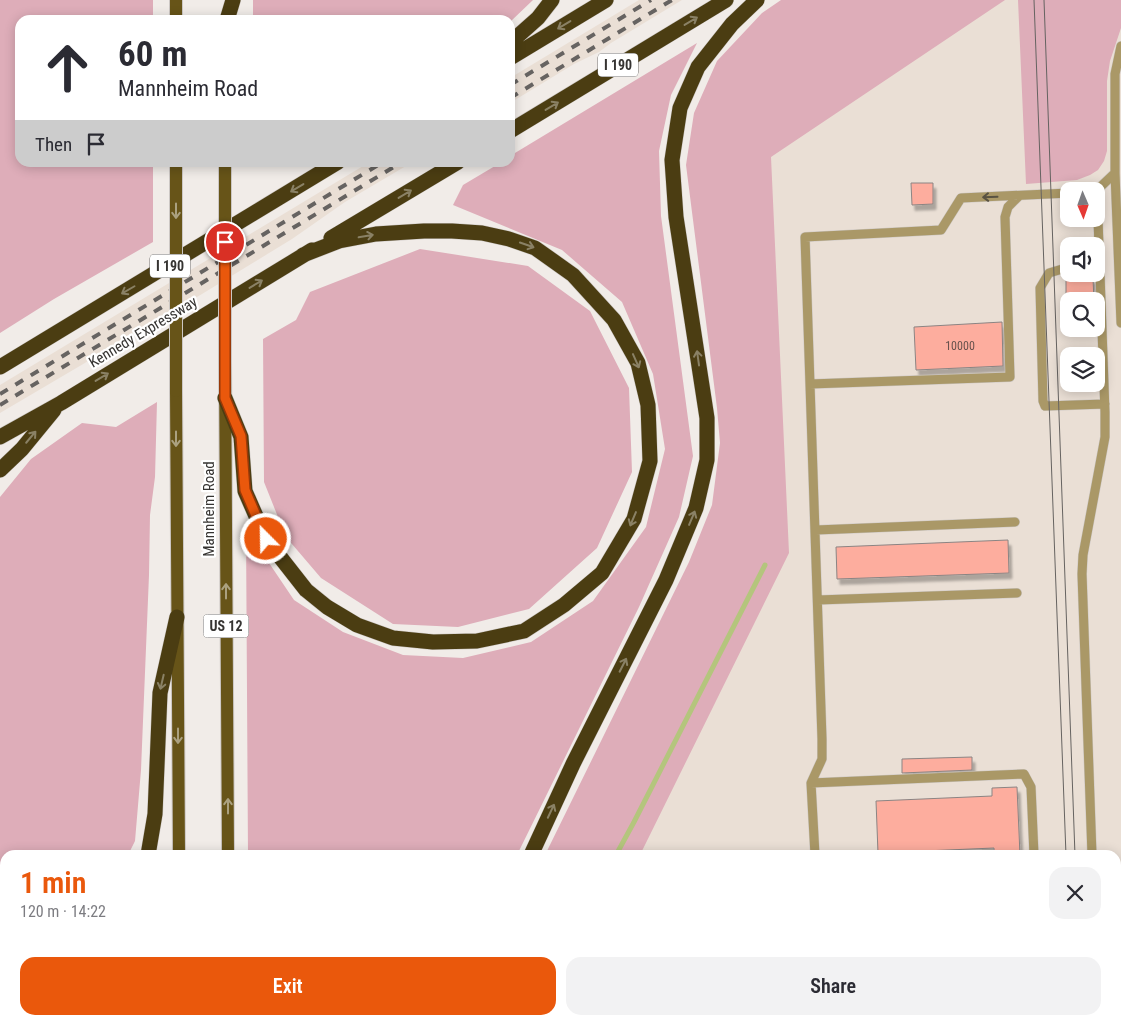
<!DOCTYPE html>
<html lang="en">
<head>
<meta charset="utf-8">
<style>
  body { margin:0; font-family:"Roboto Condensed",sans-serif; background:#f2f2f3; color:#2b2b33; height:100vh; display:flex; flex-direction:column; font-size:19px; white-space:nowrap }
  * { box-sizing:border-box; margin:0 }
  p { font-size:16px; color:#7c7c81 }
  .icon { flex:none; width:28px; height:28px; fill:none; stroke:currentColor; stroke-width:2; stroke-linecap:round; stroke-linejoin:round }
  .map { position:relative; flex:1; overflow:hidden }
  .drawer { position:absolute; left:0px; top:850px; width:1121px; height:175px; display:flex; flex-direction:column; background:#fff; border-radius:15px 15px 0 0; box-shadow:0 2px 12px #0003 }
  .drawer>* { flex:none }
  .hud { position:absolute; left:15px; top:15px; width:500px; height:152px; border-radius:15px; box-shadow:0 2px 12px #0003; background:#fff; color:#2b2b33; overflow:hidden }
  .needle { width:32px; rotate:178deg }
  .fabs { position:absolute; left:1060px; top:182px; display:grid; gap:10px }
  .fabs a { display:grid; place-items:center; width:45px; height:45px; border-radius:10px; background:#fff; box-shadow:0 2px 12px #0003; font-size:25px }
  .pin { position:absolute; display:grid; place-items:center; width:42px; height:42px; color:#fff; margin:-21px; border:2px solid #fff; border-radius:50%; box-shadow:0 1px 5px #0007 }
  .me { position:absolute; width:55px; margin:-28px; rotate:337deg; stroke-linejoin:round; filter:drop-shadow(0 0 4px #0008) }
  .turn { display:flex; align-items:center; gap:18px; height:105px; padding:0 20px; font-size:22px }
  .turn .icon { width:65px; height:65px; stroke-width:2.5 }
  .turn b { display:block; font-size:35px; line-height:42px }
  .then { display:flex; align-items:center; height:48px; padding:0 20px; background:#0003; gap:10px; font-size:19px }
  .round { display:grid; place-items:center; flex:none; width:52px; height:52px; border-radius:15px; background:#f2f2f3 }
  .headline { display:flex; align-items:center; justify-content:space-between; height:85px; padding:0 20px }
  h1 { font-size:30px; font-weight:600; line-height:38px; color:#ea580c }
  .button { display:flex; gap:10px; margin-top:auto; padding:10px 20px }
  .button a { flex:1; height:58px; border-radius:15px; background:#ea580c; color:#fff; font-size:20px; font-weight:600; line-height:58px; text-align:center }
  .button a+a { background:#f2f2f3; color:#2b2b33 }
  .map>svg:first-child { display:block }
</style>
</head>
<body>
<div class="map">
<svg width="1121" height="1025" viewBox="0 0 1121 1025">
  <defs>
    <filter id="shadow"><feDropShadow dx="3" dy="5.5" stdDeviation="1" flood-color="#0004"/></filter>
  </defs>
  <rect width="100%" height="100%" fill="#f1ece8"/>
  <path fill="#eadfd5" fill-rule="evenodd" d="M639,0H682L611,43L599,52L574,64L510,103V78Z
    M887,0H1121V1025H513L516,1020H1116V855H600L759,546L739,118ZM1069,191H1096V219H1069ZM1069,246H1096V274H1069ZM1069,301H1096V329H1069ZM1069,356H1096V384H1069Z
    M368,163H411L345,202L292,239L202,294L0,413V385Z"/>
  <path fill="#deadb9" d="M0,0H153V20H20V162L153,163V242L54,299L0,333Z
    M253,0H533L510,22V20H253Z
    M781,0H1005L771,157L789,553L640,855H545L689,562L712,505L720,443L717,408L686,165L694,113L717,61L762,13Z
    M1018,0H1121V28L1110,61L1107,81V151L1104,161L1098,170L1090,175L1077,180L1026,184Z
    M697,43L671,95L659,151L661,216L693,456L679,517L639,607L517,855H248L246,529L294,600L343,632L403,655L463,658L531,642L593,601L646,527L665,449L653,374L622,302L562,250L453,205L463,185L500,163L510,162V156Z
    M420,249L528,266L590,311L629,388L632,472L597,548L529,609L458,627L393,624L321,578L286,537L264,482L263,339L296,320L310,292Z
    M157,402L155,477L150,515L149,575L141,770L135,841L128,855H5V915L0,912V497L31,459L82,423L116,427Z
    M0,956L5,958V1020H161V1025H0Z
    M249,1020H437L435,1025H249Z
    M467,1020H560L559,1025H465Z"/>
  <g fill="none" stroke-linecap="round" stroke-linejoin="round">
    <path stroke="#b4c57d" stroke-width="5" d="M616,855L634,822L765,565
      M519,1025L522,1020"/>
  </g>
  <path fill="#fdad9e" stroke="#8b8483" filter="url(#shadow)" d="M911,183H933V204L912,205Z
    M1093,278L1094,301H1066V279Z
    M1002,322L1003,366L916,370L914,327Z
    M1008,540L1009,573L837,579L836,547Z
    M972,757V770L902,773V759Z
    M1017,787L1020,855H994V848L878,853L876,801L992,796V788Z"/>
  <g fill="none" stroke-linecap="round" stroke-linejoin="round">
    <g stroke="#ccc7c4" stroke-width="10">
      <path id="lane" d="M1115,173L1121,323
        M1096,191L1115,173V74L1121,46
        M1069,267L1049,273L1040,288L1043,401L1045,406L1105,404
        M810,384L1010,377L1005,217L1008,207L1019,196
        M816,530L1015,522
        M818,600L1017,593
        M811,783L1024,774L1031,787L1034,855
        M815,855L811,783L822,759V739L805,237L941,230L961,198L1069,193
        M1092,855L1082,574L1083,555L1105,437V412L1097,191
        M1098,1020V1025"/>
    </g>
    <g stroke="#ccc7c4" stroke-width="14">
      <path id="primary" d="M176,20V0
        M225,361L228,855
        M176,391L179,855
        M180,1020V1025
        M227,1020V1025"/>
    </g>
    <g stroke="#ccc7c4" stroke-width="16">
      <path id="highway" d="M227,20L233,0
        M510,43L538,18L552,0
        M510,58L606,0
        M510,131L726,0
        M331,238L458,162
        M0,367L338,162
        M225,398L241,437L245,491L266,539L306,590L327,607L357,625L393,638L433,642L477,641L524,631L564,605L602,573L634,519L650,461L648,405L638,363L614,320L573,275L535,248L509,239L482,233L452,231H424L376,234L339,241L303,255
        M0,437L61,403L312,250
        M0,470L22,449L54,410
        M148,855L155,814L160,693L177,617
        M531,855L573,764L666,580L696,508L707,460V418L676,217L672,160L680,108L698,67L732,24L757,0
        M0,937L5,938
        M452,1025L454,1020"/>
    </g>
    <use href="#lane" stroke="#aa9867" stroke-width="9"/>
    <use href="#primary" stroke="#675418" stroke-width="12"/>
    <use href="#highway" stroke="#4b3d12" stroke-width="15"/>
    <path stroke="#666361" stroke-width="1" d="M1034,0L1066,855
      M1044,0L1075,855
      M1072,1020V1025
      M1081,1020V1025"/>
    <path stroke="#666361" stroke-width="4" stroke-dasharray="9 9" stroke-linecap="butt" d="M510,85L651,0
      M510,98L672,0
      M0,394L383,162
      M0,405L402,162"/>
    <g stroke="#ccc7c4" stroke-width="14" stroke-linecap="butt">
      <path id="primary-bridge" d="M176,162V391
        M225,361V162"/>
    </g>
    <use href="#primary-bridge" stroke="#675418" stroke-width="12"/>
  </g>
  <defs><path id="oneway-shaft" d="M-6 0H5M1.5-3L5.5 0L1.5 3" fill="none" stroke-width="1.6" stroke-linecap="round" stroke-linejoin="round" transform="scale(1.25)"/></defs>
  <g stroke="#8a8165">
    <use href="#oneway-shaft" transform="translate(691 21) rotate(-31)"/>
    <use href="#oneway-shaft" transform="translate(564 25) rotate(149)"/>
    <use href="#oneway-shaft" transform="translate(552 106) rotate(-31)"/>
    <use href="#oneway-shaft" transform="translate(297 188) rotate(149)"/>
    <use href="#oneway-shaft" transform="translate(405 194) rotate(-31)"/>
    <use href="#oneway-shaft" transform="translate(366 236) rotate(-10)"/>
    <use href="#oneway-shaft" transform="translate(527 245) rotate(19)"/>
    <use href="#oneway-shaft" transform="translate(256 284) rotate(-31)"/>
    <use href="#oneway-shaft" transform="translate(128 290) rotate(150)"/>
    <use href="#oneway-shaft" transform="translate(698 358) rotate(-98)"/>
    <use href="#oneway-shaft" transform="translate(636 361) rotate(66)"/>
    <use href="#oneway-shaft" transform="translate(102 377) rotate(-31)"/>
    <use href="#oneway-shaft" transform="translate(31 437) rotate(-50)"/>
    <use href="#oneway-shaft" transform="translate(692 518) rotate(-67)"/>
    <use href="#oneway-shaft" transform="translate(633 519) rotate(113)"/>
    <use href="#oneway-shaft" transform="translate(623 665) rotate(-63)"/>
    <use href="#oneway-shaft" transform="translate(162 682) rotate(103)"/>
    <use href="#oneway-shaft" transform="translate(551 811) rotate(-65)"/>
  </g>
  <use stroke="#595242" href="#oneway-shaft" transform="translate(990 197) rotate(178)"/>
  <g stroke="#aba180">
    <use href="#oneway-shaft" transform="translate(176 211) rotate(90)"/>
    <use href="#oneway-shaft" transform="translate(176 439) rotate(90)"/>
    <use href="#oneway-shaft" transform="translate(226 591) rotate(-90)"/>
    <use href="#oneway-shaft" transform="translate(178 736) rotate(90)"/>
    <use href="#oneway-shaft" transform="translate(228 806) rotate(-90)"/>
  </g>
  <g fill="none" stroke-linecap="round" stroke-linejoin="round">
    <g stroke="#983908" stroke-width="12">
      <path id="route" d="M225,242V398L241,436L245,490L266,539"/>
    </g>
    <use href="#route" stroke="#ea580c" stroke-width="9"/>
  </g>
  <g text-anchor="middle" stroke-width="4.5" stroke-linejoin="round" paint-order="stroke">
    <g font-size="12" fill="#68524d">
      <text x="960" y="350">10000</text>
    </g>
    <g fill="#fff" stroke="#727170" stroke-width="1">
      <rect x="598" y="53.5" width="40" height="23" rx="4"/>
      <rect x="150" y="254.5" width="40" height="23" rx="4"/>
      <rect x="203.5" y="614.5" width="45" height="23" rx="4"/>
    </g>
    <g font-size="14" font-weight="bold" fill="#363432">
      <text x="618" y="70">I 190</text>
      <text x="170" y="271">I 190</text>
      <text x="226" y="631">US 12</text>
    </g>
    <g font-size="15" fill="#363432" stroke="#fff">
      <text transform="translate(143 332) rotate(-31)" y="5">Kennedy Expressway</text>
      <text transform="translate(209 509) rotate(-90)" y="5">Mannheim Road</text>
    </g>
  </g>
</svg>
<div class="fabs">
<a><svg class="needle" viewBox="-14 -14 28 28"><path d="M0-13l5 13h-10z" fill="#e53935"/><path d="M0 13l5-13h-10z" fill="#7c7c81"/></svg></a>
<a><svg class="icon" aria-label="sound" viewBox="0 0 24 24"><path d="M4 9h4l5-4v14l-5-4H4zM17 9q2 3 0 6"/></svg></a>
<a><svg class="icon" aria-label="search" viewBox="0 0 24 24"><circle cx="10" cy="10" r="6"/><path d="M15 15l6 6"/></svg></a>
<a><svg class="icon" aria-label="layers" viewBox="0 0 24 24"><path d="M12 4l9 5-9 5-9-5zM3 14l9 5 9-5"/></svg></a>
</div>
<div class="pin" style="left:225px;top:242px;background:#d93025"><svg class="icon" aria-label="arrive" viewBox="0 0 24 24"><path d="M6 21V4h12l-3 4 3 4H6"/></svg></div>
<svg class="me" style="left:266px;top:539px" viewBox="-20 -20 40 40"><circle r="17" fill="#ea580c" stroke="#fff" stroke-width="3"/><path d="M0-11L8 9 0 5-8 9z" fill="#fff"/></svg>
<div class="hud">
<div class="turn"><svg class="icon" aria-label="ahead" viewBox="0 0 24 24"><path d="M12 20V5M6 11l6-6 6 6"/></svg><div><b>60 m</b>Mannheim Road</div></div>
<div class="then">Then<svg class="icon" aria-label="arrive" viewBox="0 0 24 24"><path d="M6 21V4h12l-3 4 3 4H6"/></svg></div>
</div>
<section class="drawer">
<div class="headline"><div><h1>1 min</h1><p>120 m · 14:22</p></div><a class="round"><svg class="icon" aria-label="close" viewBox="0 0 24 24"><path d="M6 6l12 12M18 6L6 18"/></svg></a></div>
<div class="button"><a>Exit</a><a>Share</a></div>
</section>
</div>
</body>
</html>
